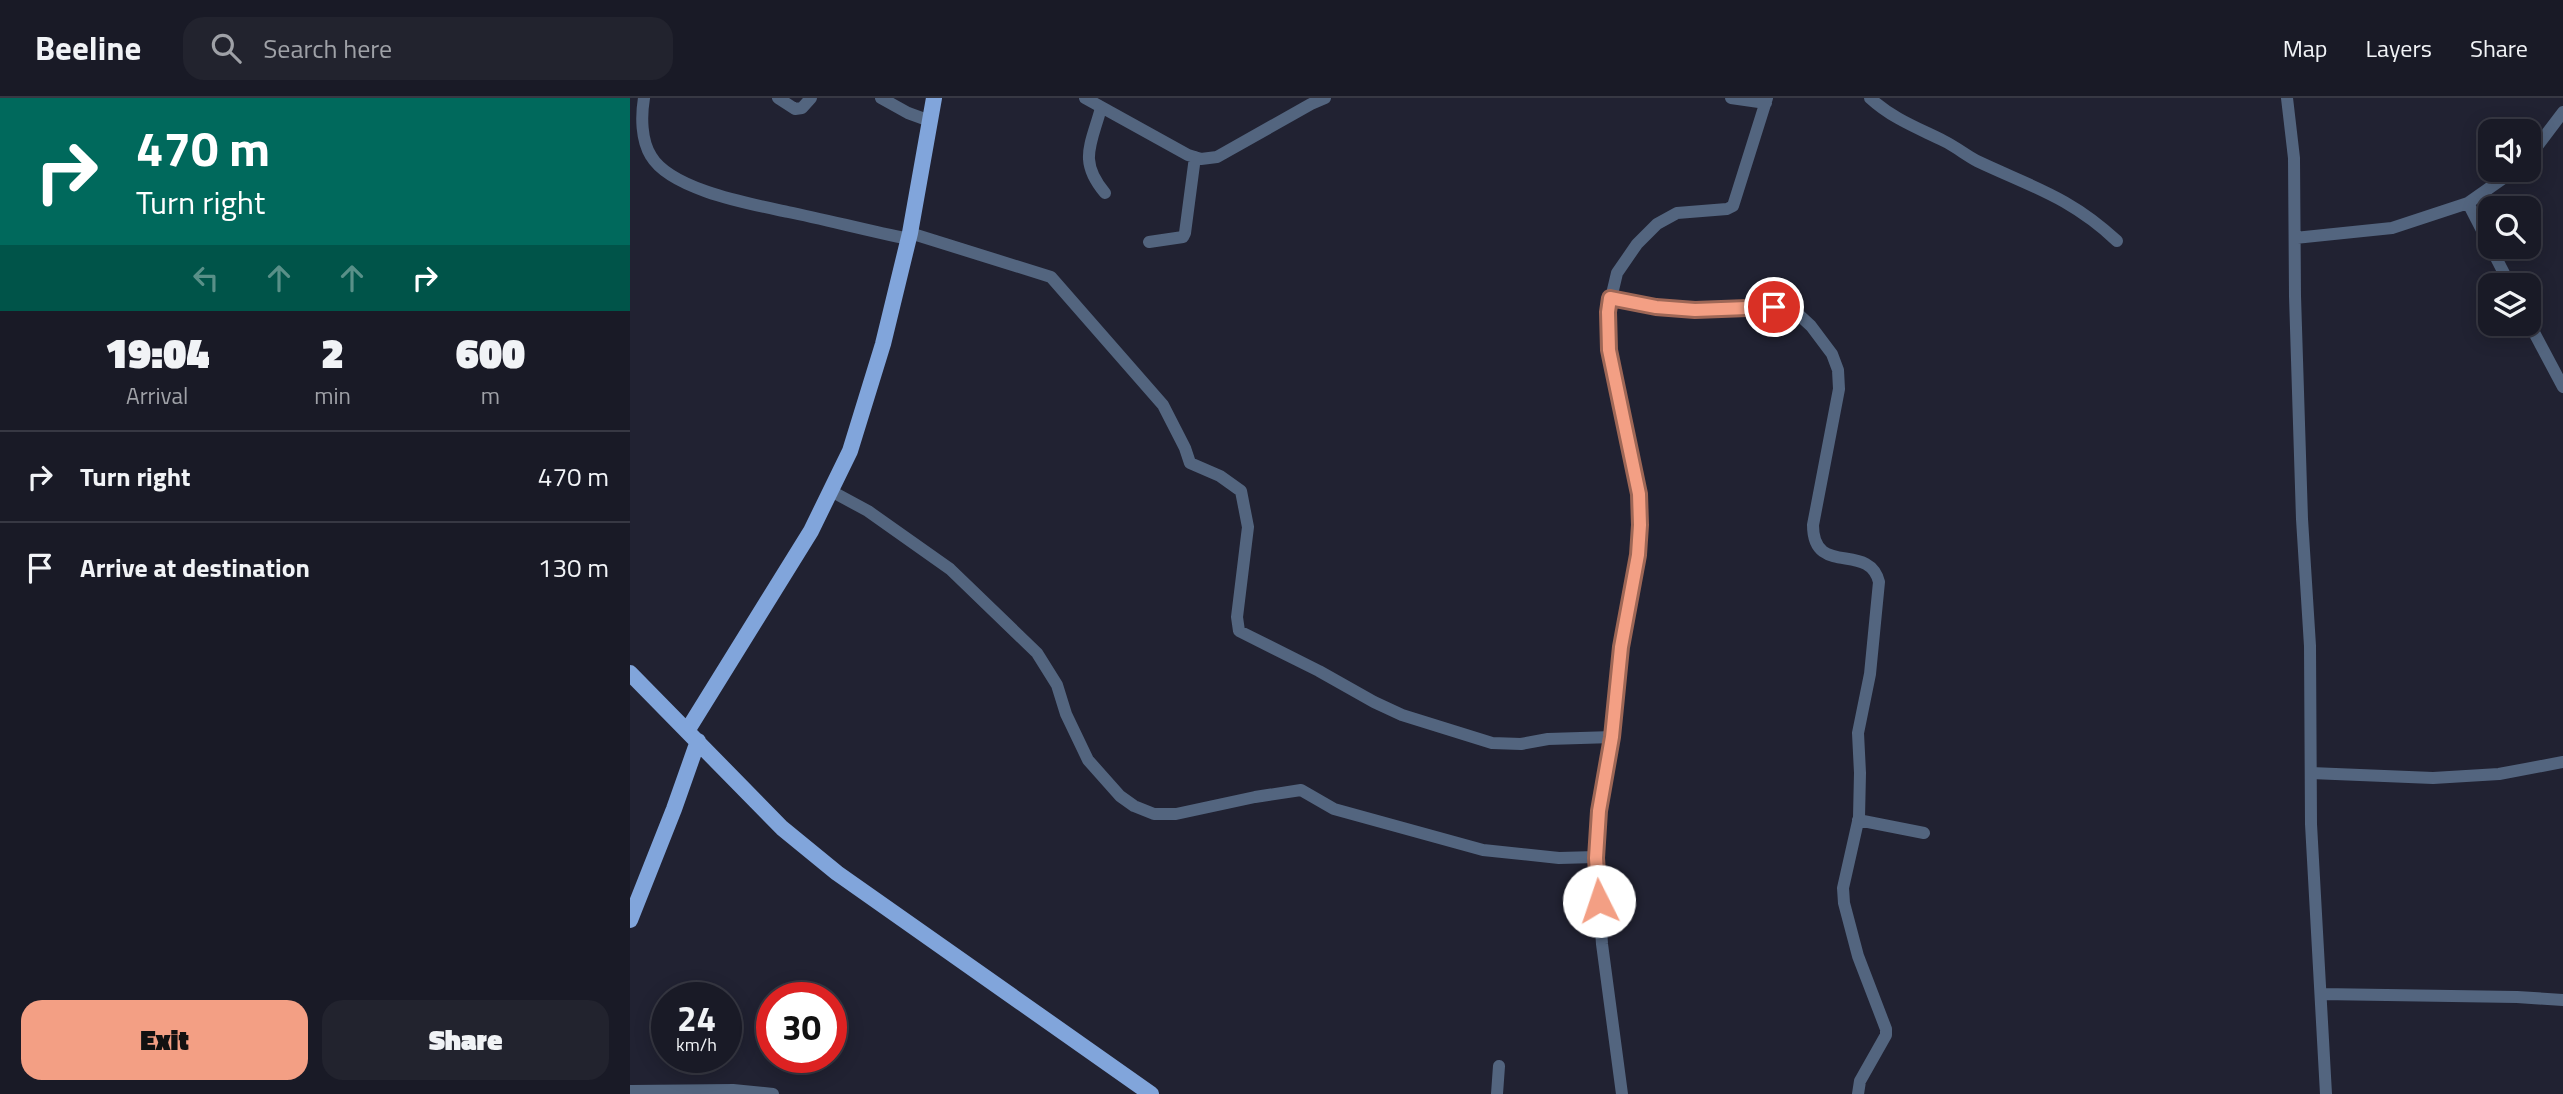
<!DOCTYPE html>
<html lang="en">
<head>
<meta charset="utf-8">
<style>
  body { margin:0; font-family:"Titillium Web",sans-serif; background:#22232e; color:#f1f3f6; height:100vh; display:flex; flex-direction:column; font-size:26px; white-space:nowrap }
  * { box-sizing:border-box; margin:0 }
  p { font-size:23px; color:#9fa1a7 }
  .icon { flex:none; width:38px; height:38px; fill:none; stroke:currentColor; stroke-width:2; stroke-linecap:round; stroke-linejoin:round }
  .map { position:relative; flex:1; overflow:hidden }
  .sheet { display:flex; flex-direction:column; background:#191a26; width:630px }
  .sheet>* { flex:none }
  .top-card { background:#00695c; color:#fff; overflow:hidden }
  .tools { position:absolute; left:1848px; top:21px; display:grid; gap:14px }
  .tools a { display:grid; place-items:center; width:63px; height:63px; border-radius:14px; background:#191a26; box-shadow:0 4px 18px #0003,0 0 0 2px #373843; font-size:35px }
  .speed { position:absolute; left:21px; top:884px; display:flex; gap:14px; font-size:35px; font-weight:700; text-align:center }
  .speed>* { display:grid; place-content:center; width:91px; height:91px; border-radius:50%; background:#191a26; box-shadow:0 4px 18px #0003,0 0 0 2px #373843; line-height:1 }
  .speed small { font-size:18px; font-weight:400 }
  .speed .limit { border:10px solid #d22; background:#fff; color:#111 }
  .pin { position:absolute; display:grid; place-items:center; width:60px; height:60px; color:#fff; margin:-30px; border:4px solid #fff; border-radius:50%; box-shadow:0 2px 7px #0007 }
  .me { position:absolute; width:77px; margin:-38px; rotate:356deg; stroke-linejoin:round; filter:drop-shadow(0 0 5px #0008) }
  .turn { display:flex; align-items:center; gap:24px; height:147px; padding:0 21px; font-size:32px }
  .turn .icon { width:91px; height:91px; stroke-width:2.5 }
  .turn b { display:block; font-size:49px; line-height:60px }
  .lanes { display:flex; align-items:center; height:66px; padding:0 21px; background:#0003; justify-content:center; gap:35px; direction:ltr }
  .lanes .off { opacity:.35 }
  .eta { display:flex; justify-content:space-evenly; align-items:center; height:119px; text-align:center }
  .eta b { font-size:42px; font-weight:800; line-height:49px }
  .button { display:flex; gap:14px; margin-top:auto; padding:14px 21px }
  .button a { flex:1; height:80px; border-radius:21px; background:#f39f84; color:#111; font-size:28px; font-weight:800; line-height:80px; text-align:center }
  .button a+a { background:#22232e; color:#f1f3f6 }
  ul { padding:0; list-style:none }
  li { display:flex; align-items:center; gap:21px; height:91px; padding:0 21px; border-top:2px solid #373843 }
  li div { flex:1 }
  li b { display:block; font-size:26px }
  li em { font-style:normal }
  header { display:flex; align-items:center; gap:42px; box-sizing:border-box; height:98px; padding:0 35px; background:#191a26; border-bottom:2px solid #373843 }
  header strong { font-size:33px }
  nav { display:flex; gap:38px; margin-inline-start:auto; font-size:24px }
  .search { width:490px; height:63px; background:#22232e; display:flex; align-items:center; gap:18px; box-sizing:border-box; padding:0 24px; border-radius:21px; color:#9fa1a7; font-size:26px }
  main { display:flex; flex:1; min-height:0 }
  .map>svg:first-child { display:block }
</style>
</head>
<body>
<header>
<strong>Beeline</strong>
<div class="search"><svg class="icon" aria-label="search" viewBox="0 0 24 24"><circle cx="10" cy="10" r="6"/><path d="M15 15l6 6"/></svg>Search here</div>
<nav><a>Map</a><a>Layers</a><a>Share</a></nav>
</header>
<main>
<section class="sheet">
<div class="top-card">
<div class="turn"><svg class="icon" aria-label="right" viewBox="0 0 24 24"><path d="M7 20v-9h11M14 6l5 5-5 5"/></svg><div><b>470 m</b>Turn right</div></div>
<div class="lanes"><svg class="icon off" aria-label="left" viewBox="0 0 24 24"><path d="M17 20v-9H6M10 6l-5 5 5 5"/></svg><svg class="icon off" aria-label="ahead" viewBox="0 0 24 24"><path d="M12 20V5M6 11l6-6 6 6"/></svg><svg class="icon off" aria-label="ahead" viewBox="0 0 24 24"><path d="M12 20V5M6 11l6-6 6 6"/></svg><svg class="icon" aria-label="right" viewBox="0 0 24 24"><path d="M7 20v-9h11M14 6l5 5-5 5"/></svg></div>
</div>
<div class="eta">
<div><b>19:04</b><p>Arrival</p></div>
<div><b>2</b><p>min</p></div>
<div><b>600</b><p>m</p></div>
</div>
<ul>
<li><svg class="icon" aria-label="right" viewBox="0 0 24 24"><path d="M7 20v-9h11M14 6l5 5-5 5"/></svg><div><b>Turn right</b></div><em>470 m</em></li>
<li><svg class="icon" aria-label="arrive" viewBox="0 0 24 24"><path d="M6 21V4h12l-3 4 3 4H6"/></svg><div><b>Arrive at destination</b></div><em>130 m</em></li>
</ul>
<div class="button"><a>Exit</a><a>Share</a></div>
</section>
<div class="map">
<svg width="1933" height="996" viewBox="0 0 1933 996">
  <rect width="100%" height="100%" fill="#212232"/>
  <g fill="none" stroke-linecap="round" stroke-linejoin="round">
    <path stroke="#53657f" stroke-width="12" d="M14,0C11,18 11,42 21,58C41,92 121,106 158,114C198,122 238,133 279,141
      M148,0L165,11L172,10L181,0
      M251,0L278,15L300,23
      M455,0L558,57L571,61L587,59L681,6L695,0
      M1101,0L1136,5
      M1240,0C1263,21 1288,30 1314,43C1326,49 1336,57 1347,63C1402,89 1440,99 1487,143
      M1657,0L1664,60L1665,198L1672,421L1680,548L1681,726L1696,996
      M471,10C461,47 448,63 475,95
      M1899,59L1933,14
      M1838,105L1880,187
      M280,135L421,179L533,307L555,350L560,365L590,378L611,393L618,429L607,519L609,533L689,573L744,604L772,617L862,645L891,646L918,641L983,639
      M1665,140L1762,130L1838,105L1885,72
      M519,144L553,139L555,135L565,59
      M980,200L1026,209L1065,212L1144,209L1158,211L1168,216L1181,228L1202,256L1208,272L1209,291L1183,427C1183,480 1239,443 1249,484L1240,576L1228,635L1230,675L1229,719L1213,790L1214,805L1228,858L1256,931V937L1230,983L1228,996
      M1899,225L1933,289
      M201,393L238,413L320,471L407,555L427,587L436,616L458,662L490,698L504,708L524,716H546L625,699L671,692L704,711L853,752L929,760L966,759
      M1681,675L1803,680L1869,676L1933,664
      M1228,722L1294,735
      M1691,896L1887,899L1933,902
      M0,993L103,992L143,996
      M867,996L869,968
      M992,996L972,846L966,759L969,713L983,639L991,549L1008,457L1010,427L1008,396L979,252L978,213L987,175L1007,146L1027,126L1047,115L1097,111L1103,108L1137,0"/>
    <path stroke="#81a5db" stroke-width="16" d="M0,575L152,730L207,775L521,996
      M57,633L181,433L220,353L253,246L280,135L304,0
      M0,822L44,711L68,643"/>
  </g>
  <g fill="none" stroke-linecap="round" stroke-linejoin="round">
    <g stroke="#9e6756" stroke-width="18">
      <path id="route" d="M969,803L966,760L969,713L982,639L991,549L1008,457L1010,427L1009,396L979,252L978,214L980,200L1026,209L1065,212L1144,209"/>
    </g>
    <use href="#route" stroke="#f39f84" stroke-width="12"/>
  </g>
</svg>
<div class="tools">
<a><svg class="icon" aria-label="sound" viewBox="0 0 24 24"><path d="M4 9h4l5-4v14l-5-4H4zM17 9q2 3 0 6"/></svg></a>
<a><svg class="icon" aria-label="search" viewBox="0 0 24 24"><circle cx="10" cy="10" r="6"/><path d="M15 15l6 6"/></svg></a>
<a><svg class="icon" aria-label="layers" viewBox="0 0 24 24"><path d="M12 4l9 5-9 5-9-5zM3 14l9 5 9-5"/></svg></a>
</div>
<div class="speed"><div>24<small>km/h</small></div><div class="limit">30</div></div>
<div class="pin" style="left:1144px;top:209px;background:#d93025"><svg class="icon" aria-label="arrive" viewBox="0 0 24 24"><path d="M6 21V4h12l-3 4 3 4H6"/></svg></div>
<svg class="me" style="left:969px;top:803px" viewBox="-20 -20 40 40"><circle r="19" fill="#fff"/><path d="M0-13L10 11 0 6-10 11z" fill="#f39f84"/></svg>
</div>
</main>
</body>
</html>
